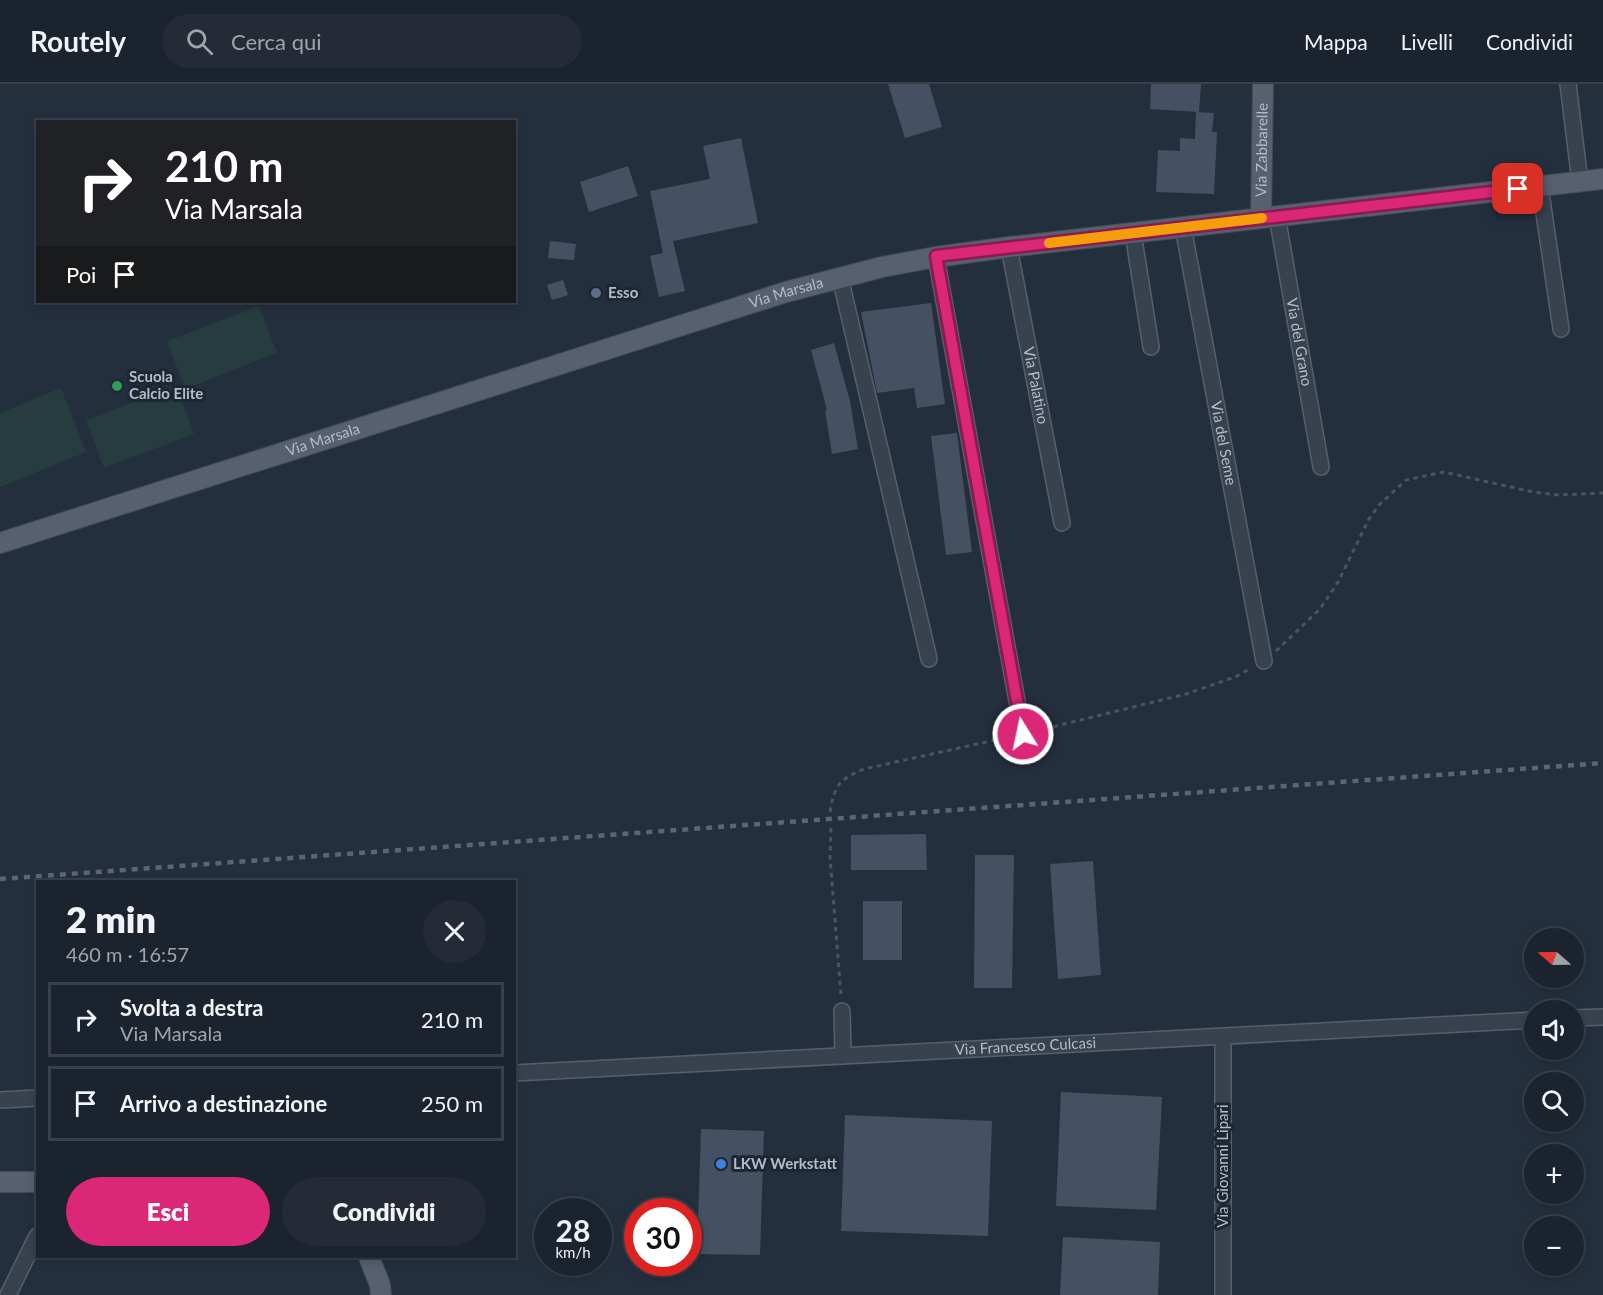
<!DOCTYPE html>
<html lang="it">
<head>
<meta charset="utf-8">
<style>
  body { margin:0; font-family:Lato,sans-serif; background:#242b36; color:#f1f3f6; height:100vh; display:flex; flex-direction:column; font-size:22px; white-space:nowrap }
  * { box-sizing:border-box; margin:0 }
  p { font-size:20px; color:#a0a4aa }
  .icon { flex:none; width:33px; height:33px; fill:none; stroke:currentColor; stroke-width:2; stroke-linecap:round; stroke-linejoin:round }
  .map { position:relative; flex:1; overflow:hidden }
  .details { position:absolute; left:36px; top:796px; width:480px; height:378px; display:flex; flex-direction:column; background:#1b232e; border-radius:0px; box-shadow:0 3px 9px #0003,0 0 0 2px #39404a }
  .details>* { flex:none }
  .top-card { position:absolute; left:36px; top:36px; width:480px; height:183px; border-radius:0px; box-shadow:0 3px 9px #0003,0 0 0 2px #39404a; background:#202124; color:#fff; overflow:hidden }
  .needle { width:39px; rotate:290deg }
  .buttons { position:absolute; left:1524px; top:844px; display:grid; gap:12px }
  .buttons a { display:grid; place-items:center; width:60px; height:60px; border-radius:50%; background:#1b232e; box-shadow:0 3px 9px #0003,0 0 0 2px #39404a; font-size:30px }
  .speed { position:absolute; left:534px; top:1114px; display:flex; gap:12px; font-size:30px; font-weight:700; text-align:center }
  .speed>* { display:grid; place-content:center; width:78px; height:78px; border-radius:50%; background:#1b232e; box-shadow:0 3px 9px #0003,0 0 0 2px #39404a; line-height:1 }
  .speed small { font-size:15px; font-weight:400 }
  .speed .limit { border:9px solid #d22; background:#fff; color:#111 }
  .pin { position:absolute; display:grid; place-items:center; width:51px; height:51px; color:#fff; margin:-26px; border-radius:12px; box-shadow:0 3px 9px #0006 }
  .me { position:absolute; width:66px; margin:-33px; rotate:350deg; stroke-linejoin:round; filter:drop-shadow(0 0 4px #0008) }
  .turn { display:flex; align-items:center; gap:21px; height:126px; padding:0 30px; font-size:27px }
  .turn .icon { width:78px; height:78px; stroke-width:2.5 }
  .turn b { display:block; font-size:42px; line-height:51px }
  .then { display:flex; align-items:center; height:57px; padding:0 30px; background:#0003; gap:12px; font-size:22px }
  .round { display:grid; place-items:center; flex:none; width:63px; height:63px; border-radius:32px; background:#242b36 }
  .overview { display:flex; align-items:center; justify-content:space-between; height:102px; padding:0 30px }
  h1 { font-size:36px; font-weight:800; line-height:45px }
  .button { display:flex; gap:12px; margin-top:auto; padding:12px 30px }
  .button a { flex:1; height:69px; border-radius:36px; background:#db2777; color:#fff; font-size:24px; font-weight:800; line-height:69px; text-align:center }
  .button a+a { background:#242b36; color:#f1f3f6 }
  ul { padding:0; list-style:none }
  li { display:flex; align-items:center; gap:18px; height:75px; margin:0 12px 9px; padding:0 18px; border:3px solid #39404a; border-radius:0px }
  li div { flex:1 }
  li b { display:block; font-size:22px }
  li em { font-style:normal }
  header { display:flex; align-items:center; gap:36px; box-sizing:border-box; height:84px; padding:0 30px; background:#1b232e; border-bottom:2px solid #39404a }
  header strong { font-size:28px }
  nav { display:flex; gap:33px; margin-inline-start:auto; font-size:21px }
  .search { width:420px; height:54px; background:#242b36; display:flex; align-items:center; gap:15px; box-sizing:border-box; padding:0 21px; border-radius:33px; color:#a0a4aa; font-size:22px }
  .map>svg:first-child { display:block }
</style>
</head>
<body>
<header>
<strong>Routely</strong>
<div class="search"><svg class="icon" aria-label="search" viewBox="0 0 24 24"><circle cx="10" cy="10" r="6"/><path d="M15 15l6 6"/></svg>Cerca qui</div>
<nav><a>Mappa</a><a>Livelli</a><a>Condividi</a></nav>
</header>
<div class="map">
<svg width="1603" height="1211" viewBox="0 0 1603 1211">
  <rect width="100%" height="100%" fill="#242f3e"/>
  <path fill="#263c3f" d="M259,222L277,269L185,305L167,257Z
    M176,302L194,350L104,384L86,336Z
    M61,304L86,368L0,403V329Z"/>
  <path fill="#455162" d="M888,0H929L942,43L905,54Z
    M1151,0H1201L1199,28L1150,25Z
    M1196,28L1214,29L1212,48H1217L1214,110L1156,108L1158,66L1180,67V54L1195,55Z
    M741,54L758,139L673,157L685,207L659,213L650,172L663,169L650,107L710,95L703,62Z
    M628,82L638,112L589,128L580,98Z
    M550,157L576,160L574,176L548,174Z
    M563,196L568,211L552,216L547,201Z
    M931,219L945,320L917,324L914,304L877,309L861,228Z
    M834,259L850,317L858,365L832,370L825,326H827L811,266Z
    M957,349L972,468L946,471L931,352Z
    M926,750L927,786H851V751Z
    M975,771H1014L1012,904H974Z
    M1093,777L1101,891L1058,895L1050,780Z
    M863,817H902V876H863Z
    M1061,1008L1162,1013L1156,1126L1056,1122Z
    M845,1031L992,1037L988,1152L841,1147Z
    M701,1045L764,1047L760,1171L697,1170Z
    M1063,1153L1160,1158L1158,1211H1060Z"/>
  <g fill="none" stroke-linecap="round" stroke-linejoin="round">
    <g stroke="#565f6c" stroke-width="18">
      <g id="minor">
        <path d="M1568,0L1580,98"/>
        <path d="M1540,102L1561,245"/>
        <path id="s1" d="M1277,132L1321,383"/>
        <path id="s2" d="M1183,143L1264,577"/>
        <path d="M1133,149L1151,263"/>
        <path id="s3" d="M1009,163L1062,439"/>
        <path d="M936,173L1023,650"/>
        <path d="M840,193L929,575"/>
        <path d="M842,927L843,972"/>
        <path d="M1574,934L1603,933"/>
        <path id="s4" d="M514,989L1534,936"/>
        <path d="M0,1016L38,1014"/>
        <path d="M8,1211L37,1152"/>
        <path d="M1223,1211V953"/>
      </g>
    </g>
    <g stroke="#414a57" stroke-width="22">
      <g id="major">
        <path id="s5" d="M1261,134L1263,0"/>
        <path id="s6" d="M0,459L786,208L882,183L936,173L1009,163L1603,95"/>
        <path d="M0,1098H38"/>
        <path d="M369,1173L380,1201L381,1211"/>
      </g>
    </g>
    <path stroke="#44595c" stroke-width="3" stroke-dasharray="4.5 4.5" stroke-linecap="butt" d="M1276,567L1320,525L1338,498L1369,435L1379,421L1406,396L1444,388L1533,408L1559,411L1603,409
      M1036,647L1186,610L1235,593L1251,584
      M830,728C835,701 838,696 864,685L1009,653
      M831,744L830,773L841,912"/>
    <use href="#minor" stroke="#38414e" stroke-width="15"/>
    <use href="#major" stroke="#56606e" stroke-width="20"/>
    <path stroke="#5a6575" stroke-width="4.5" stroke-dasharray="6 6" stroke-linecap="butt" d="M0,795L1603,679"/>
  </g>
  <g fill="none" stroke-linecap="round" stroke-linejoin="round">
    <g stroke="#8e194d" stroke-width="15">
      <path id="route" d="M1023,650L936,172L1518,105"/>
    </g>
    <use href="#route" stroke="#db2777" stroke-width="10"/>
    <path stroke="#f59e0b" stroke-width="10" d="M1049,159L1262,134"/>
  </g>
  <circle fill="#5c6f8a" stroke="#1d2633" stroke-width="2" cx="596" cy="209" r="6"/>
  <circle fill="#2e9e5b" stroke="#1d2633" stroke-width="2" cx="117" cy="302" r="6"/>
  <circle fill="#3f7fe0" stroke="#1d2633" stroke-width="2" cx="721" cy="1080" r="6"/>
  <g text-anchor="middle" stroke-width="6" stroke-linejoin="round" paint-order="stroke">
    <g font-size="15" fill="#b4bcc9" stroke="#1d2633">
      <text dy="5" stroke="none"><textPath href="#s5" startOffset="68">Via Zabbarelle</textPath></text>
      <text dy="5" stroke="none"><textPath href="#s6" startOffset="825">Via Marsala</textPath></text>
      <text dy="5" stroke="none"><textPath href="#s1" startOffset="128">Via del Grano</textPath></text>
      <text dy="5" stroke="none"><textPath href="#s3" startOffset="141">Via Palatino</textPath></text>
      <text dy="5" stroke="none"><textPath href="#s6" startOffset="339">Via Marsala</textPath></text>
      <text dy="5" stroke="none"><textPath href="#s2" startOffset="220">Via del Seme</textPath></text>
      <text dy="5" stroke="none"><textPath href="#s4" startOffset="512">Via Francesco Culcasi</textPath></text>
      <text transform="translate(1223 1082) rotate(-90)" y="5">Via Giovanni Lipari</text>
    </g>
    <g font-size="15" font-weight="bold" fill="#b4bcc9" stroke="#1d2633" text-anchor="start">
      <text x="608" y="214">Esso</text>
      <text x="129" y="298">Scuola<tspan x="129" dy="17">Calcio Elite</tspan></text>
      <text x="733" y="1085">LKW Werkstatt</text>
    </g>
  </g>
</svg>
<div class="buttons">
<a><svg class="needle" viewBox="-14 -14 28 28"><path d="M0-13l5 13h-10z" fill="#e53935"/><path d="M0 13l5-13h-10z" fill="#a0a4aa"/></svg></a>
<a><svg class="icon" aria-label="sound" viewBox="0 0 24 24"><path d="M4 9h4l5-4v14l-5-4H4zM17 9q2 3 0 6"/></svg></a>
<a><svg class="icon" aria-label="search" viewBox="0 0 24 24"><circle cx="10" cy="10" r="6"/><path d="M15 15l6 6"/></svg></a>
<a>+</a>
<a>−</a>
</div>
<div class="speed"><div>28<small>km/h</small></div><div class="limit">30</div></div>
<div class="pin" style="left:1518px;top:105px;background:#d93025"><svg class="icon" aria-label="arrive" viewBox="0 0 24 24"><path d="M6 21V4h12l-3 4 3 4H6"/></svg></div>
<svg class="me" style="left:1023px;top:650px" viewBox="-20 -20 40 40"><circle r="17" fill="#db2777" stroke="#fff" stroke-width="3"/><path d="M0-11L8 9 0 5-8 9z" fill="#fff"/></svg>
<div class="top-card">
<div class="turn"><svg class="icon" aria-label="right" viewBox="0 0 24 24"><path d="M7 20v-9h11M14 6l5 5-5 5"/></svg><div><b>210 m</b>Via Marsala</div></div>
<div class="then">Poi<svg class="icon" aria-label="arrive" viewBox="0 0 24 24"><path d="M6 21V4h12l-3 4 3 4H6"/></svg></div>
</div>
<section class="details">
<div class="overview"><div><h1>2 min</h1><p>460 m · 16:57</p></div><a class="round"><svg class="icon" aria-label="close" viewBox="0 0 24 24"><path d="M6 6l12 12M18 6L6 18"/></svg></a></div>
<ul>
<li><svg class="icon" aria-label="right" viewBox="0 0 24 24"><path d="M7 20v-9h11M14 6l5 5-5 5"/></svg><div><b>Svolta a destra</b><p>Via Marsala</p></div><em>210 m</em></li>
<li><svg class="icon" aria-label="arrive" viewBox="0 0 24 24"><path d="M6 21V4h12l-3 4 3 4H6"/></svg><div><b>Arrivo a destinazione</b></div><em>250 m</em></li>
</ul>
<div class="button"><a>Esci</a><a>Condividi</a></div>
</section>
</div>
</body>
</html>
